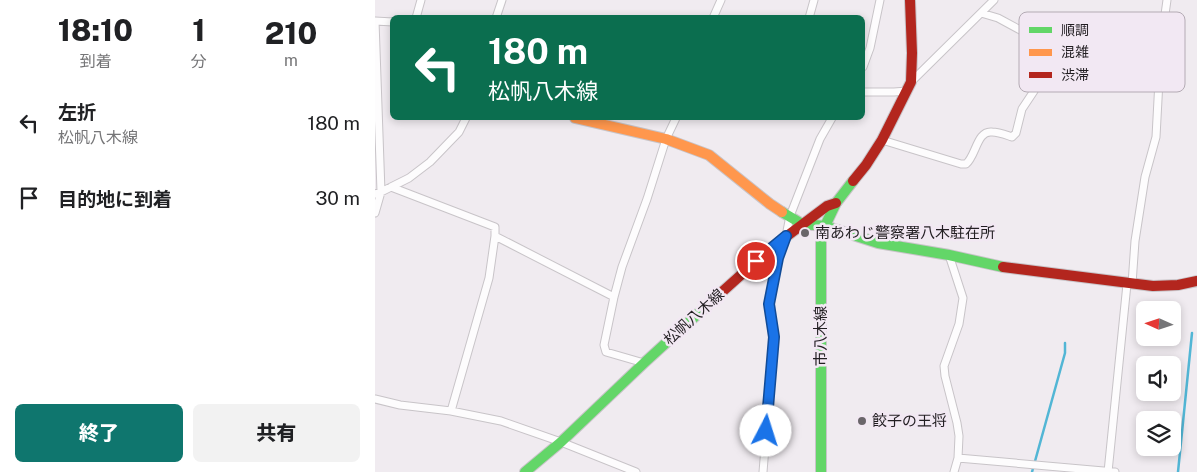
<!DOCTYPE html>
<html lang="ja">
<head>
<meta charset="utf-8">
<style>
  body { margin:0; font-family:"Public Sans","Noto Sans JP",sans-serif; background:#f2f2f2; color:#202124; height:100vh; display:flex; flex-direction:column; font-size:19px; white-space:nowrap }
  * { box-sizing:border-box; margin:0 }
  p { font-size:16px; color:#757577 }
  .icon { flex:none; width:28px; height:28px; fill:none; stroke:currentColor; stroke-width:2; stroke-linecap:round; stroke-linejoin:round }
  .map { position:relative; flex:1; overflow:hidden }
  .details { display:flex; flex-direction:column; background:#fff; width:375px }
  .details>* { flex:none }
  .guide { position:absolute; left:15px; top:15px; width:475px; height:105px; border-radius:8px; box-shadow:0 2px 8px #0003; background:#0b6e4f; color:#fff; overflow:hidden }
  .needle { width:32px; rotate:273deg }
  .fabs { position:absolute; left:761px; top:301px; display:grid; gap:10px }
  .fabs a { display:grid; place-items:center; width:45px; height:45px; border-radius:8px; background:#fff; box-shadow:0 2px 8px #0003; font-size:25px }
  .pin { position:absolute; display:grid; place-items:center; width:42px; height:42px; color:#fff; margin:-21px; border:2px solid #fff; border-radius:50%; box-shadow:0 1px 5px #0007 }
  .me { position:absolute; width:55px; margin:-28px; rotate:5deg; stroke-linejoin:round; filter:drop-shadow(0 0 4px #0008) }
  .turn { display:flex; align-items:center; gap:18px; height:105px; padding:0 15px; font-size:22px }
  .turn .icon { width:65px; height:65px; stroke-width:2.5 }
  .turn b { display:block; font-size:35px; line-height:42px }
  .eta { display:flex; justify-content:space-evenly; align-items:center; height:85px; text-align:center }
  .eta b { font-size:30px; font-weight:800; line-height:35px }
  .primary-button { display:flex; gap:10px; margin-top:auto; padding:10px 15px }
  .primary-button a { flex:1; height:58px; border-radius:8px; background:#0f766e; color:#fff; font-size:20px; font-weight:800; line-height:58px; text-align:center }
  .primary-button a+a { background:#f2f2f2; color:#202124 }
  ul { padding:0; list-style:none }
  li { display:flex; align-items:center; gap:15px; height:75px; padding:0 15px }
  li div { flex:1 }
  li b { display:block; font-size:19px }
  li em { font-style:normal }
  main { display:flex; flex:1; min-height:0 }
  .map>svg:first-child { display:block }
</style>
</head>
<body>
<main>
<section class="details">
<div class="eta">
<div><b>18:10</b><p>到着</p></div>
<div><b>1</b><p>分</p></div>
<div><b>210</b><p>m</p></div>
</div>
<ul>
<li><svg class="icon" aria-label="left" viewBox="0 0 24 24"><path d="M17 20v-9H6M10 6l-5 5 5 5"/></svg><div><b>左折</b><p>松帆八木線</p></div><em>180 m</em></li>
<li><svg class="icon" aria-label="arrive" viewBox="0 0 24 24"><path d="M6 21V4h12l-3 4 3 4H6"/></svg><div><b>目的地に到着</b></div><em>30 m</em></li>
</ul>
<div class="primary-button"><a>終了</a><a>共有</a></div>
</section>
<div class="map">
<svg width="822" height="472" viewBox="0 0 822 472">
  <rect width="100%" height="100%" fill="#f0ebf0"/>
  <g fill="none" stroke-linecap="round" stroke-linejoin="round">
    <path stroke="#52b6d5" stroke-width="2.5" d="M657,472L690,353V343
      M803,472L817,333"/>
    <g stroke="#c8c4c8" stroke-width="9">
      <path id="street" d="M606,13L623,18L647,31L675,51L695,59L714,62L747,72L784,80
        M41,18L46,0
        M121,18L127,0
        M338,18L346,0
        M434,18L439,0
        M0,21L18,22
        M488,67L495,48L505,0
        M536,82L619,0
        M488,92H519L532,91
        M507,140L586,164H591C601,156 602,130 617,132C624,132 631,135 637,137L641,133L647,109L659,91L675,51
        M16,187L120,227V236L239,297
        M0,194L6,192L34,178L55,162L84,132L91,118
        M0,213L6,192L0,21
        M574,255L588,298L584,324L569,366L570,376L582,423L584,436L583,458L579,472
        M757,284L760,241L770,177L781,137L786,43L792,0
        M269,363L231,352L229,345L239,297L247,267L272,199L291,139L301,118
        M0,399L25,405L76,411L126,421L186,442L261,472
        M76,411L114,278L120,236
        M583,458L740,472
        M388,472L399,337L394,304L403,258L411,236L415,216L422,198L445,139L457,118
        M733,472L752,284"/>
    </g>
    <g stroke="#c8c4c8" stroke-width="12">
      <path id="fast" d="M407,212L427,224L450,226L503,243L574,255L628,267
        M150,472L186,442L269,363L338,300
        M446,472V238L450,226L461,203L478,181"/>
    </g>
    <g stroke="#c8c4c8" stroke-width="12">
      <path id="slow" d="M200,118L291,139L334,155L395,204L407,212"/>
    </g>
    <g stroke="#c8c4c8" stroke-width="12">
      <path id="jam" d="M478,181L491,165L507,140L536,82L537,53L535,0
        M628,267L778,286L803,285L822,281
        M338,300L396,248L452,206L461,203"/>
    </g>
    <use href="#street" stroke="#fdfcfd" stroke-width="7"/>
    <use href="#fast" stroke="#63d668" stroke-width="10"/>
    <use href="#slow" stroke="#ff974d" stroke-width="10"/>
    <use href="#jam" stroke="#b3261e" stroke-width="10"/>
  </g>
  <g fill="none" stroke-linecap="round" stroke-linejoin="round">
    <g stroke="#114b97" stroke-width="12">
      <path id="route" d="M381,261L411,236L403,258L394,304L399,337L391,431"/>
    </g>
    <use href="#route" stroke="#1a73e8" stroke-width="9"/>
  </g>
  <g fill="#6a666a" stroke="#f2e8f3" stroke-width="2">
    <circle cx="430" cy="233" r="5"/>
    <circle cx="487" cy="421" r="5"/>
  </g>
  <g text-anchor="middle" stroke-width="5" stroke-linejoin="round" paint-order="stroke">
    <g font-size="15" fill="#221e22" stroke="#f2e8f3" text-anchor="start">
      <text x="440" y="238">南あわじ警察署八木駐在所</text>
      <text x="497" y="426">餃子の王将</text>
    </g>
    <g font-size="15" fill="#221e22" stroke="#f2e8f3">
      <text transform="translate(319 317) rotate(-42)" y="5">松帆八木線</text>
      <text transform="translate(446 336) rotate(-90)" y="5">市八木線</text>
    </g>
  </g>
  <rect x="644" y="12" width="166" height="80" rx="8" fill="#f2e8f3" stroke="#b4abb4" stroke-width="1"/>
  <rect x="654" y="27" width="23" height="6" fill="#63d668"/>
  <rect x="654" y="49" width="23" height="7" fill="#ff974d"/>
  <rect x="654" y="72" width="23" height="6" fill="#b3261e"/>
  <g font-size="14" fill="#221e22">
    <text x="686" y="35">順調</text>
    <text x="686" y="57">混雑</text>
    <text x="686" y="80">渋滞</text>
  </g>
</svg>
<div class="fabs">
<a><svg class="needle" viewBox="-14 -14 28 28"><path d="M0-13l5 13h-10z" fill="#e53935"/><path d="M0 13l5-13h-10z" fill="#757577"/></svg></a>
<a><svg class="icon" aria-label="sound" viewBox="0 0 24 24"><path d="M4 9h4l5-4v14l-5-4H4zM17 9q2 3 0 6"/></svg></a>
<a><svg class="icon" aria-label="layers" viewBox="0 0 24 24"><path d="M12 4l9 5-9 5-9-5zM3 14l9 5 9-5"/></svg></a>
</div>
<div class="pin" style="left:381px;top:261px;background:#d93025"><svg class="icon" aria-label="arrive" viewBox="0 0 24 24"><path d="M6 21V4h12l-3 4 3 4H6"/></svg></div>
<svg class="me" style="left:391px;top:431px" viewBox="-20 -20 40 40"><circle r="19" fill="#fff"/><path d="M0-13L10 11 0 6-10 11z" fill="#1a73e8"/></svg>
<div class="guide">
<div class="turn"><svg class="icon" aria-label="left" viewBox="0 0 24 24"><path d="M17 20v-9H6M10 6l-5 5 5 5"/></svg><div><b>180 m</b>松帆八木線</div></div>
</div>
</div>
</main>
</body>
</html>
